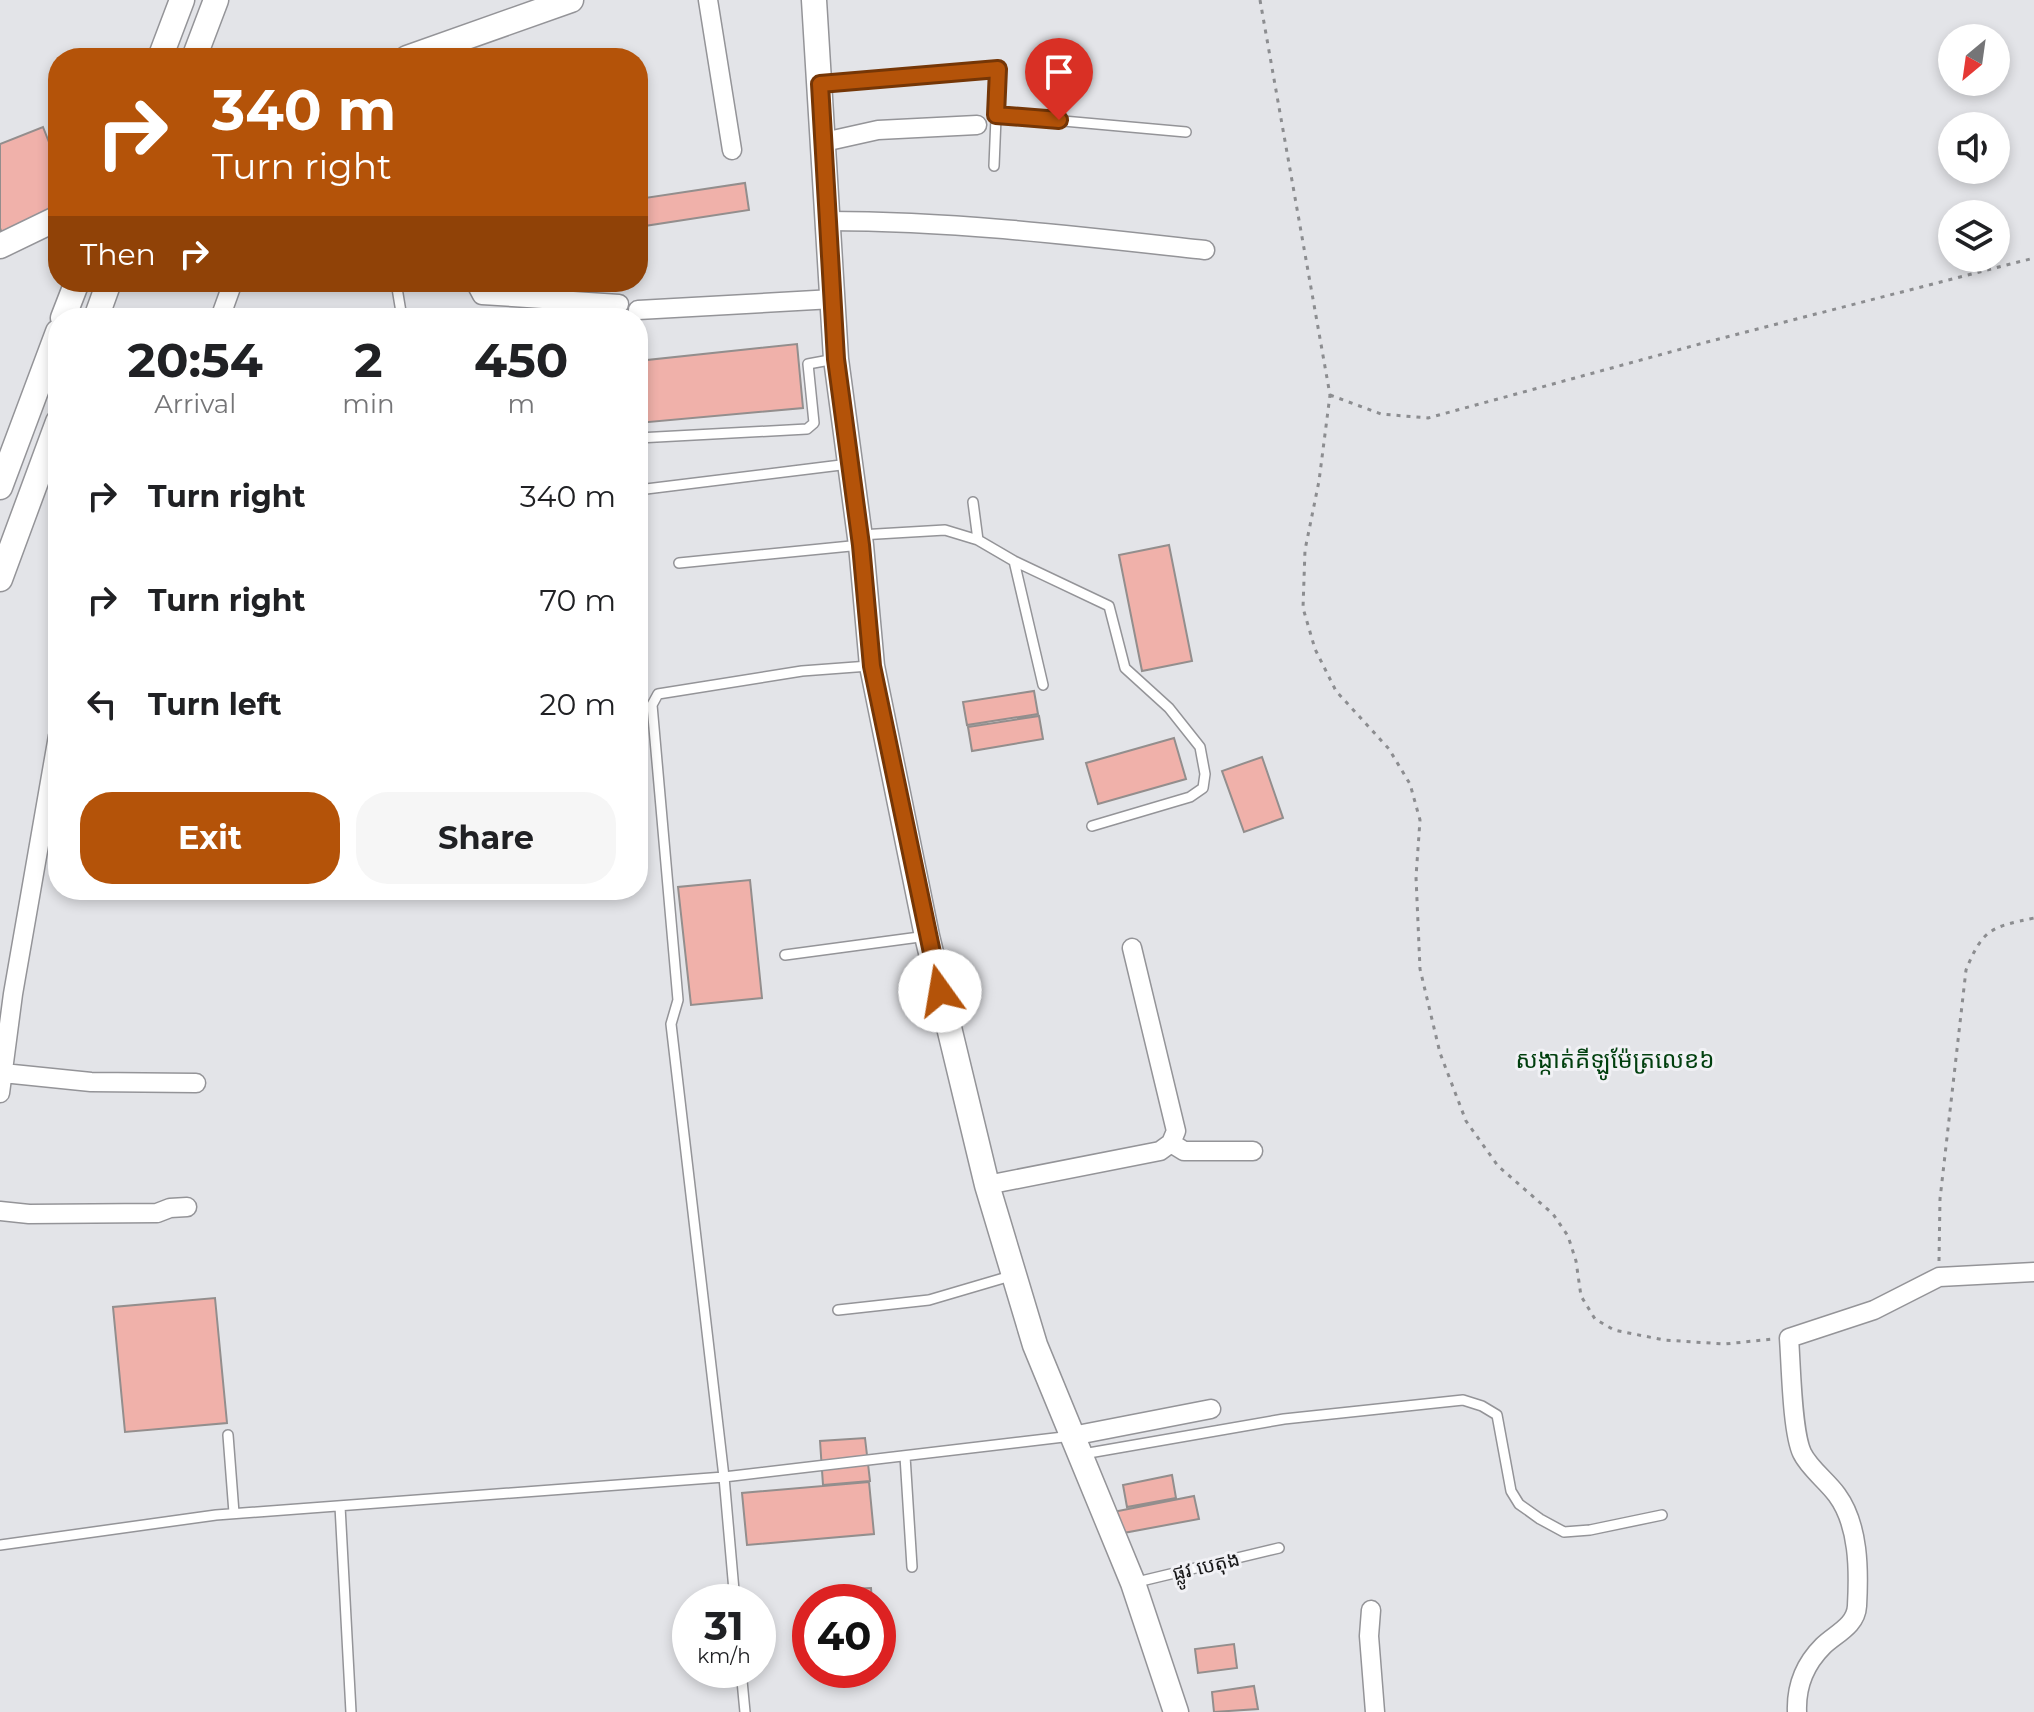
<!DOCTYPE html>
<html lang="en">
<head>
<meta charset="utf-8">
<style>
  body { margin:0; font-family:Montserrat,"Noto Sans Khmer",sans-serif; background:#f6f6f6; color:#202124; height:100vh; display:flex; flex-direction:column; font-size:30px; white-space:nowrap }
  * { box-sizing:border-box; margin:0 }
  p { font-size:26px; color:#757577 }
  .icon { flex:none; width:44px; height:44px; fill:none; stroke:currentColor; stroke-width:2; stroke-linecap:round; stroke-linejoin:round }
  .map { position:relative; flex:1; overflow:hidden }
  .side { position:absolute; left:48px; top:308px; width:600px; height:592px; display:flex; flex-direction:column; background:#fff; border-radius:32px; box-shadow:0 4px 12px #0003 }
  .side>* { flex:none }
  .guide { position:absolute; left:48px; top:48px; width:600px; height:244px; border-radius:32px; box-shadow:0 4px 12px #0003; background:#b45309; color:#fff; overflow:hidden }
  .needle { width:52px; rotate:209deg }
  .fabs { position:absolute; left:1938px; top:24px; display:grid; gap:16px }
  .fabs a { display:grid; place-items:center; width:72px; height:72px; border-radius:50%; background:#fff; box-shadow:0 4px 12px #0003; font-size:40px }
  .speed { position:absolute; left:672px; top:1584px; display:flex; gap:16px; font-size:40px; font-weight:700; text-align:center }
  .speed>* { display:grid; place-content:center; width:104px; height:104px; border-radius:50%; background:#fff; box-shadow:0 4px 12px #0003; line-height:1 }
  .speed small { font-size:20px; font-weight:400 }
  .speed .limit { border:12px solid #d22; background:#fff; color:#111 }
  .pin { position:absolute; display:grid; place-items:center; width:68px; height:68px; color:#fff; margin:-82px -34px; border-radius:50% 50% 50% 0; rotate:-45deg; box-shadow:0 0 8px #0007 }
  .pin .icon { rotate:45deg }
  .me { position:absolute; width:88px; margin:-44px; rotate:347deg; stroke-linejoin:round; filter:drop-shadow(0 0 6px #0008) }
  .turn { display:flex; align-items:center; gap:28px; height:168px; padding:0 32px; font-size:36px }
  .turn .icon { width:104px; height:104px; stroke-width:2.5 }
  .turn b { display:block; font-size:56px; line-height:68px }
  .then { display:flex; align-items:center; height:76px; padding:0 32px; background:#0003; gap:16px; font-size:30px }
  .eta { display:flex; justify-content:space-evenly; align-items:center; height:136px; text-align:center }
  .eta b { font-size:48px; font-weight:700; line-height:56px }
  .primary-button { display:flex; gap:16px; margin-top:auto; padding:16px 32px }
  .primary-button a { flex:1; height:92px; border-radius:32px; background:#b45309; color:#fff; font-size:32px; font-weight:700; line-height:92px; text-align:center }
  .primary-button a+a { background:#f6f6f6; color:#202124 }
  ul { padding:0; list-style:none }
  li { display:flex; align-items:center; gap:24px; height:104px; padding:0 32px }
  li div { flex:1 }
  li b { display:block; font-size:30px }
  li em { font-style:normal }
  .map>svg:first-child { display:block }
</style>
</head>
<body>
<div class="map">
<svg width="2034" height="1712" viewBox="0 0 2034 1712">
  <rect width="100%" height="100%" fill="#e3e4e8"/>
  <path fill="#f0b1aa" stroke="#938e8d" stroke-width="2" d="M43,127L58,165V215L3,236L0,228V144Z
    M745,183L749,210L638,227V199Z
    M797,344L803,408L638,423V361Z
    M1169,545L1192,661L1142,671L1119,555Z
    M1034,691L1038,714L967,725L963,702Z
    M1039,716L1043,739L972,751L968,727Z
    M1174,738L1186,779L1098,804L1086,763Z
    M1262,757L1283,818L1244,832L1222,771Z
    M750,880L762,998L691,1005L678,887Z
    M215,1298L227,1423L125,1432L113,1307Z
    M865,1438L870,1481L823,1485L820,1441Z
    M1172,1475L1176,1498L1127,1507L1123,1485Z
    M869,1482L874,1534L747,1545L742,1493Z
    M1194,1496L1199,1519L1118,1534L1113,1512Z
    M871,1588L872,1602H853L852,1589Z
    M1234,1644L1237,1668L1198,1673L1195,1649Z
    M1254,1686L1258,1709L1214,1712L1212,1692Z"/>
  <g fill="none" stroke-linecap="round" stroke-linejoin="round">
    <g stroke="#949498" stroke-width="12">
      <path id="service" d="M820,84L998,69L994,166
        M996,115L1186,132
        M396,282L402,318
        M638,438L807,429L814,423L808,364L835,359
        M638,490L849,464
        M973,502L978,540
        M860,535L945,530L978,540L1014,561L1109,606L1125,668L1169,708L1200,747L1205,774L1203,788L1190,797L1092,826
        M1014,561L1043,685
        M679,563L861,545
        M869,666L802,671L658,694L652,705L678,1000L671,1024L724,1477L1072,1436
        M785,955L927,936
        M838,1310L929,1300L1014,1275
        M228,1435L234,1513
        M1083,1454L1284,1419L1463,1400L1482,1406L1497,1415L1511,1491L1519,1504L1540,1519L1564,1532L1590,1530L1662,1515
        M905,1456L912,1567
        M340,1506L351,1712
        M0,1545L216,1515L724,1477L735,1602
        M1133,1583L1279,1548
        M741,1670L745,1712"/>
    </g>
    <g stroke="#949498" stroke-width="21">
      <path id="minor" d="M708,0L732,150
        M824,142L878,130L977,125
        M828,221C954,221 1079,236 1205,250
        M475,282L482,295L619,304
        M638,310L833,299
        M220,318L233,282
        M3,1073L91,1082L196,1083
        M0,1093L13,994L58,736
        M1171,1143L1184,1151H1253
        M987,1185L1160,1151L1171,1143L1176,1131L1132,948
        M0,1211L29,1214L157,1213L170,1208L187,1207
        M1072,1436L1211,1409
        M1371,1610L1369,1636L1375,1712
        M1797,1712C1796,1687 1804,1665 1823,1646C1835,1634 1856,1626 1857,1606C1859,1570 1859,1525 1837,1495C1827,1481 1809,1468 1802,1453C1792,1432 1791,1364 1789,1338L1874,1310L1939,1277L2034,1272"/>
    </g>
    <g stroke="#949498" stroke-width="27">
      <path id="tertiary" d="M814,0L836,359L861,545L872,666L927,936L987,1185L1035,1345L1133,1583L1176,1712
        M160,58L182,0
        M194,58L216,0
        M407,58L571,0
        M0,246L58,218
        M63,318L77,282
        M96,318L109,282
        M0,487L58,332
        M0,579L58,422"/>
    </g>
    <path stroke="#8c8d90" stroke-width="3" stroke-dasharray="4 6" stroke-linecap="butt" d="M1260,0L1330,395L1319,481L1305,550L1303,608L1315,649L1336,691L1389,749L1410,784L1420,820L1416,877L1420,969L1440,1053L1466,1121L1498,1166L1553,1214L1568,1236L1576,1261L1581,1296L1595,1319L1614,1330L1664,1340L1725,1344L1773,1339
      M1330,395L1381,414L1428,418L1707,342L2034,258
      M1939,1261L1940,1199L1966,970C1983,928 1992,927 2034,918"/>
    <use href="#service" stroke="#fff" stroke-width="9"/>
    <use href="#minor" stroke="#fff" stroke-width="18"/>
    <use href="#tertiary" stroke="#fff" stroke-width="24"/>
  </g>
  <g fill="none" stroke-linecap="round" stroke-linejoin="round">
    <g stroke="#753606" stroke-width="20">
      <path id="route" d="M940,991L872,666L861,545L836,359L820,84L998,69L996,115L1059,120"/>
    </g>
    <use href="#route" stroke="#b45309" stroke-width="14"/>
  </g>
  <g text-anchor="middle" stroke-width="6" stroke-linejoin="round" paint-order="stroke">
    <g font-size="20" fill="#171718" stroke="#f1f1f5">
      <text transform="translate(1206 1566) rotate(-13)" y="7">ផ្លូវ បេតុង</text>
    </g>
    <g font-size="24" fill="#003f0e" stroke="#f1f1f5">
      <text x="1615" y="1068">សង្កាត់គីឡូម៉ែត្រលេខ៦</text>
    </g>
  </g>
</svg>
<div class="fabs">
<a><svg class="needle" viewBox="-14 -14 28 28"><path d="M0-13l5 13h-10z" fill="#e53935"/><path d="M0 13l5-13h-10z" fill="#757577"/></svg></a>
<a><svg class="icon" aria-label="sound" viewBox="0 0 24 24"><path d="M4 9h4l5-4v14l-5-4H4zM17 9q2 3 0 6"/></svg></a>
<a><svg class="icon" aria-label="layers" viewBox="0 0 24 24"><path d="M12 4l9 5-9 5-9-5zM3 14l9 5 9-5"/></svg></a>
</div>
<div class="speed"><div>31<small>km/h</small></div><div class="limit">40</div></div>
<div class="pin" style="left:1059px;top:120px;background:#d93025"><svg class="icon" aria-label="arrive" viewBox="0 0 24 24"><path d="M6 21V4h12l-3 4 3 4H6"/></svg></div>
<svg class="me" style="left:940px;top:991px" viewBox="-20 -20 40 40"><circle r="19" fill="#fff"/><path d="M0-13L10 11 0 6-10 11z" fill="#b45309"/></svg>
<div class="guide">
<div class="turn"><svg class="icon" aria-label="right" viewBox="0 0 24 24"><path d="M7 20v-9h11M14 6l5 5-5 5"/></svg><div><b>340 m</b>Turn right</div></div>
<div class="then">Then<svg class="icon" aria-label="right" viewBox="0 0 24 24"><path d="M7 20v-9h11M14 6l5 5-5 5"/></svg></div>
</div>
<section class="side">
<div class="eta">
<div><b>20:54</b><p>Arrival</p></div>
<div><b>2</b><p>min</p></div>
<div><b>450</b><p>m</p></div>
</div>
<ul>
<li><svg class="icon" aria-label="right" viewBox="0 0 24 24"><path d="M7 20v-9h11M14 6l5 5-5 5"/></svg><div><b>Turn right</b></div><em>340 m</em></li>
<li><svg class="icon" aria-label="right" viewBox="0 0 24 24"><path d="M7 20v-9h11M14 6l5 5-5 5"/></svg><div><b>Turn right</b></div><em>70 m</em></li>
<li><svg class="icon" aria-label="left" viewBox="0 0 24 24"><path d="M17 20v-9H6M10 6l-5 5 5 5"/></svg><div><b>Turn left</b></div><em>20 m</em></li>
</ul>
<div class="primary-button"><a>Exit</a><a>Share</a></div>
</section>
</div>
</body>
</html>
